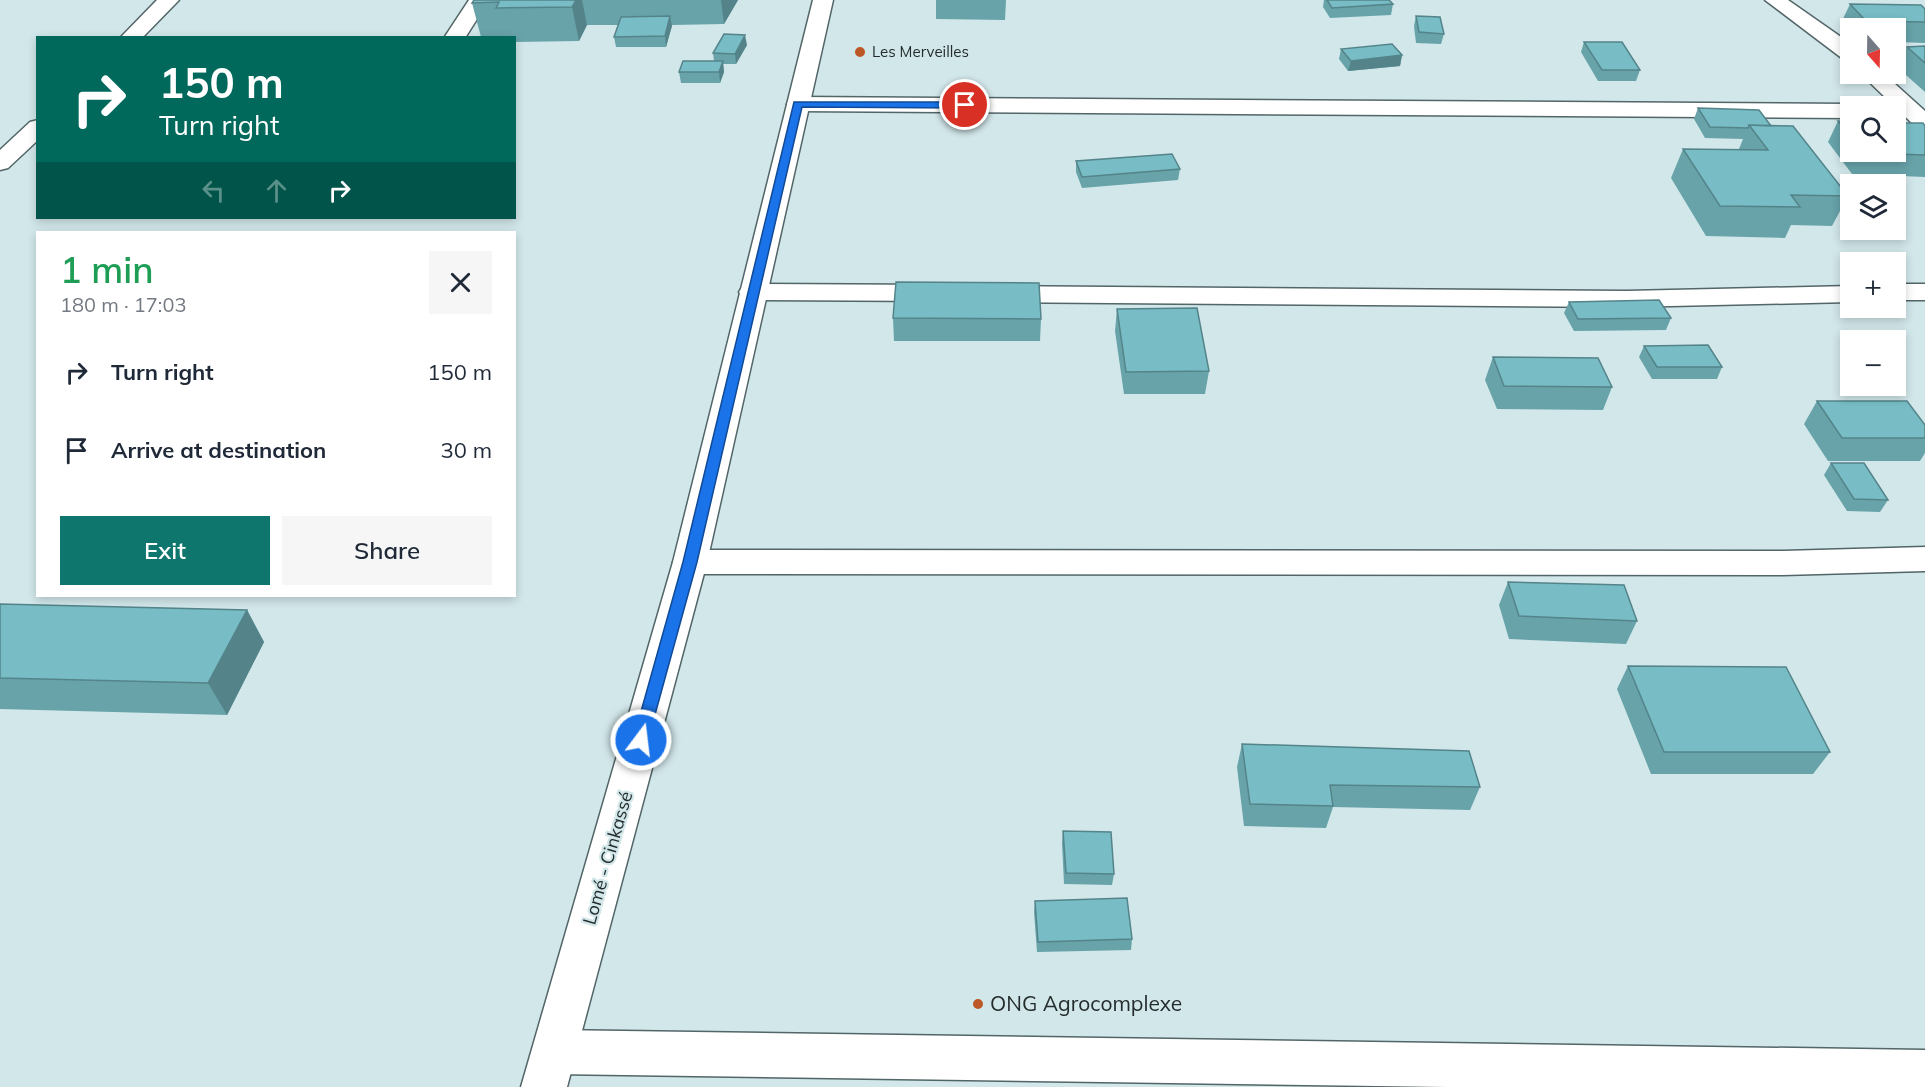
<!DOCTYPE html>
<html lang="en">
<head>
<meta charset="utf-8">
<style>
  body { margin:0; font-family:Mulish,sans-serif; background:#f6f6f7; color:#1f2937; height:100vh; display:flex; flex-direction:column; font-size:22px; white-space:nowrap }
  * { box-sizing:border-box; margin:0 }
  p { font-size:20px; color:#747a83 }
  .icon { flex:none; width:33px; height:33px; fill:none; stroke:currentColor; stroke-width:2; stroke-linecap:round; stroke-linejoin:round }
  .map { position:relative; flex:1; overflow:hidden }
  .details { position:absolute; left:36px; top:231px; width:480px; height:366px; display:flex; flex-direction:column; background:#fff; border-radius:0px; box-shadow:0 3px 9px #0003 }
  .details>* { flex:none }
  .hud { position:absolute; left:36px; top:36px; width:480px; height:183px; border-radius:0px; box-shadow:0 3px 9px #0003; background:#00695c; color:#fff; overflow:hidden }
  .needle { width:39px; rotate:160deg }
  .fabs { position:absolute; left:1840px; top:18px; display:grid; gap:12px }
  .fabs a { display:grid; place-items:center; width:66px; height:66px; border-radius:0px; background:#fff; box-shadow:0 3px 9px #0003; font-size:30px }
  .pin { position:absolute; display:grid; place-items:center; width:51px; height:51px; color:#fff; margin:-26px; border:3px solid #fff; border-radius:50%; box-shadow:0 2px 6px #0007 }
  .me { position:absolute; width:66px; margin:-33px; rotate:15deg; stroke-linejoin:round; filter:drop-shadow(0 0 4px #0008) }
  .turn { display:flex; align-items:center; gap:21px; height:126px; padding:0 24px; font-size:27px }
  .turn .icon { width:78px; height:78px; stroke-width:2.5 }
  .turn b { display:block; font-size:42px; line-height:51px }
  .lanes { display:flex; align-items:center; height:57px; padding:0 24px; background:#0003; justify-content:center; gap:30px; direction:ltr }
  .lanes .off { opacity:.35 }
  .round { display:grid; place-items:center; flex:none; width:63px; height:63px; border-radius:0px; background:#f6f6f7 }
  .headline { display:flex; align-items:center; justify-content:space-between; height:102px; padding:0 24px }
  h1 { font-size:36px; font-weight:600; line-height:45px; color:#1e9e55 }
  .action { display:flex; gap:12px; margin-top:auto; padding:12px 24px }
  .action a { flex:1; height:69px; border-radius:0px; background:#0f766e; color:#fff; font-size:24px; font-weight:600; line-height:69px; text-align:center }
  .action a+a { background:#f6f6f7; color:#1f2937 }
  ul { padding:0; list-style:none }
  li { display:flex; align-items:center; gap:18px; height:78px; padding:0 24px }
  li div { flex:1 }
  li b { display:block; font-size:22px }
  li em { font-style:normal }
  .map>svg:first-child { display:block }
</style>
</head>
<body>
<div class="map">
<svg width="1925" height="1087" viewBox="0 0 1925 1087">
  <rect width="100%" height="100%" fill="#d2e7ea"/>
  <g fill="none" stroke-linecap="round" stroke-linejoin="round">
    <g stroke="#526567" stroke-width="3">
      <path id="minor" d="M157,0H179L142,38H120Z
        M469,0H489L465,38H444Z
        M1765,0H1788L1851,44V60L1843,59Z
        M1861,74H1884L1925,111V130L1917,128Z
        M798,97L1851,104L1859,106H1851V118L798,111L790,109L787,104L790,99Z
        M38,120V140L8,168L0,170V150L30,122Z
        M753,284L940,285L950,287L954,293L950,299L940,301L753,300L743,298L739,292L743,286Z
        M1896,284H1925V300H1896Z
        M995,286L1627,291L1851,286V302L1627,307L995,302L985,300L981,294L985,288Z
        M1925,547V571L1783,575L690,574L678,570L673,562L678,554L690,550L1783,551Z
        M554,1030L1925,1050V1087H1447L554,1074L538,1067L532,1052L538,1037Z"/>
    </g>
    <g stroke="#526567" stroke-width="3">
      <path id="trunk" d="M813,0H833L707,562L567,1087H521L673,562Z"/>
    </g>
    <use href="#minor" fill="#fff" fill-rule="evenodd"/>
    <use href="#trunk" fill="#fff" fill-rule="evenodd"/>
  </g>
  <path fill="#67a3a9" d="M474,0H738L724,24L672,25L666,47H616L614,37L618,25H587L579,41L514,42V38H503L502,36L481,37L472,3Z
    M936,0H1006L1005,20L936,19Z
    M1324,0H1389L1393,4L1391,15L1330,18L1323,7Z
    M1850,4L1925,9V43L1896,42V28H1851V35L1841,23Z
    M1416,16L1444,34L1441,44L1416,43L1414,26Z
    M1584,42L1640,70L1636,81H1598L1581,52Z
    M747,45L736,64H723L724,72L720,83H681L679,72L714,61L713,53Z
    M1925,46V92L1897,67L1907,47Z
    M1341,49L1402,55L1400,66L1348,71L1339,59Z
    M1698,108L1771,126L1848,196L1832,226L1791,225L1785,238L1706,236L1671,178L1683,149H1739L1743,139L1705,138L1694,119Z
    M1838,121H1851V152H1896L1925,126V177L1852,174L1828,142Z
    M1076,161L1180,169L1178,180L1082,188L1076,172Z
    M1569,302L1671,318L1666,330L1574,331L1564,313Z
    M1117,309L1209,371L1205,394H1124L1115,331Z
    M893,318L1041,319L1040,341H894Z
    M1644,346L1722,367L1717,379H1652L1639,357Z
    M1493,357L1612,387L1603,410L1497,409L1485,380Z
    M1817,401L1925,425V453L1920,461H1828L1804,424Z
    M1831,463L1888,500L1880,512L1847,511L1824,475Z
    M1508,582L1637,621L1626,644L1509,639L1499,605Z
    M0,604L247,610L264,642L227,715L0,709Z
    M1628,666L1830,752L1813,774H1651L1617,689Z
    M1242,744L1480,787L1470,810L1333,807L1326,828L1244,826L1237,767Z
    M1063,831L1114,874L1112,885L1064,884L1062,843Z
    M1035,901L1132,939L1131,950L1037,952L1034,912Z"/>
  <path fill="#54848a" d="M576,0H582L587,25L579,41L572,7Z
    M721,0H738L724,24Z
    M670,16L672,26L666,47L665,36Z
    M745,35L747,45L736,64L735,54Z
    M1402,55L1400,66L1348,71L1351,61Z
    M723,61L724,72L720,83L719,72Z
    M247,610L264,642L227,715L208,683Z"/>
  <path fill="#78bdc5" stroke="#54848a" stroke-width="1.5" d="M474,0H576L572,7L496,8L499,2L472,3Z
    M1327,0H1389L1393,4L1332,8Z
    M1850,4L1921,5L1925,9V22L1866,21Z
    M670,16L665,36L614,37L621,17Z
    M1416,16L1440,17L1444,34L1419,32Z
    M724,34L745,35L735,54L713,53Z
    M1584,42H1622L1640,70H1602Z
    M1392,44L1402,55L1351,61L1341,49Z
    M1925,46V63L1907,47Z
    M683,61H723L719,72H679Z
    M1698,108L1759,110L1771,126L1749,125L1748,128L1710,127Z
    M1838,121H1851V138Z
    M1896,123H1923L1925,126V155L1862,153L1861,152H1896Z
    M1749,125L1793,126L1848,196L1791,195L1800,207L1720,206L1683,149L1768,150Z
    M1172,154L1180,169L1082,177L1076,161Z
    M896,282L1039,283L1041,319L893,318Z
    M1659,300L1671,318L1578,319L1569,302Z
    M1197,308L1209,371L1126,372L1117,309Z
    M1708,345L1722,367H1657L1644,346Z
    M1493,357L1598,358L1612,387L1504,386Z
    M1817,401H1907L1925,425V438H1842Z
    M1831,463H1864L1888,500L1854,499Z
    M1508,582L1624,585L1637,621L1519,616Z
    M0,604L247,610L208,683L0,678Z
    M1628,666L1786,667L1830,752H1664Z
    M1242,744L1469,751L1480,787L1330,785L1333,806L1250,804Z
    M1063,831L1111,832L1114,874L1066,873Z
    M1127,898L1132,939L1038,942L1035,901Z"/>
  <path fill="#1a73e8" stroke="#114b97" stroke-width="1.5" d="M794,102H965L970,105L965,108L802,107L697,562L648,740L646,745L641,746L635,745L633,740L683,562Z"/>
  <g fill="#bc5726" stroke="#d2e7ea" stroke-width="2">
    <circle cx="860" cy="52" r="6"/>
    <circle cx="978" cy="1004" r="6"/>
  </g>
  <g text-anchor="middle" stroke-width="4.5" stroke-linejoin="round" paint-order="stroke">
    <g font-size="15" fill="#242c2d" stroke="#d2e7ea" text-anchor="start">
      <text x="872" y="57">Les Merveilles</text>
    </g>
    <g font-size="18" fill="#242c2d" stroke="#d2e7ea">
      <text transform="translate(608 858) rotate(-74)" y="6">Lomé - Cinkassé</text>
    </g>
    <g font-size="21" fill="#242c2d" stroke="#d2e7ea" text-anchor="start">
      <text x="990" y="1011">ONG Agrocomplexe</text>
    </g>
  </g>
</svg>
<div class="fabs">
<a><svg class="needle" viewBox="-14 -14 28 28"><path d="M0-13l5 13h-10z" fill="#e53935"/><path d="M0 13l5-13h-10z" fill="#747a83"/></svg></a>
<a><svg class="icon" aria-label="search" viewBox="0 0 24 24"><circle cx="10" cy="10" r="6"/><path d="M15 15l6 6"/></svg></a>
<a><svg class="icon" aria-label="layers" viewBox="0 0 24 24"><path d="M12 4l9 5-9 5-9-5zM3 14l9 5 9-5"/></svg></a>
<a>+</a>
<a>−</a>
</div>
<div class="pin" style="left:965px;top:105px;background:#d93025"><svg class="icon" aria-label="arrive" viewBox="0 0 24 24"><path d="M6 21V4h12l-3 4 3 4H6"/></svg></div>
<svg class="me" style="left:641px;top:740px" viewBox="-20 -20 40 40"><circle r="17" fill="#1a73e8" stroke="#fff" stroke-width="3"/><path d="M0-11L8 9 0 5-8 9z" fill="#fff"/></svg>
<div class="hud">
<div class="turn"><svg class="icon" aria-label="right" viewBox="0 0 24 24"><path d="M7 20v-9h11M14 6l5 5-5 5"/></svg><div><b>150 m</b>Turn right</div></div>
<div class="lanes"><svg class="icon off" aria-label="left" viewBox="0 0 24 24"><path d="M17 20v-9H6M10 6l-5 5 5 5"/></svg><svg class="icon off" aria-label="ahead" viewBox="0 0 24 24"><path d="M12 20V5M6 11l6-6 6 6"/></svg><svg class="icon" aria-label="right" viewBox="0 0 24 24"><path d="M7 20v-9h11M14 6l5 5-5 5"/></svg></div>
</div>
<section class="details">
<div class="headline"><div><h1>1 min</h1><p>180 m · 17:03</p></div><a class="round"><svg class="icon" aria-label="close" viewBox="0 0 24 24"><path d="M6 6l12 12M18 6L6 18"/></svg></a></div>
<ul>
<li><svg class="icon" aria-label="right" viewBox="0 0 24 24"><path d="M7 20v-9h11M14 6l5 5-5 5"/></svg><div><b>Turn right</b></div><em>150 m</em></li>
<li><svg class="icon" aria-label="arrive" viewBox="0 0 24 24"><path d="M6 21V4h12l-3 4 3 4H6"/></svg><div><b>Arrive at destination</b></div><em>30 m</em></li>
</ul>
<div class="action"><a>Exit</a><a>Share</a></div>
</section>
</div>
</body>
</html>
